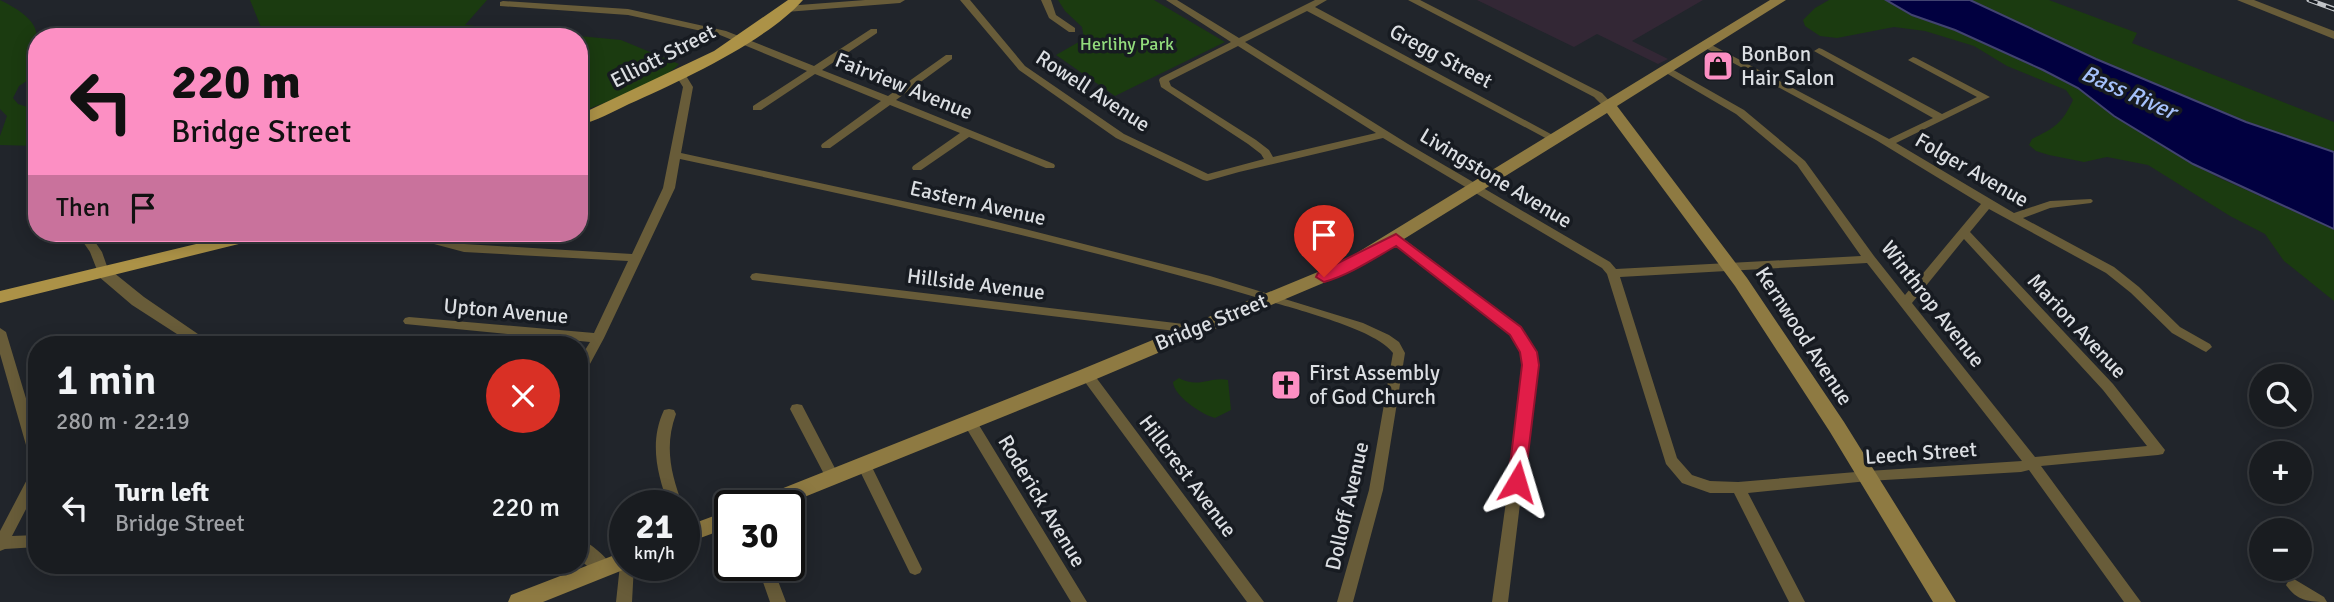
<!DOCTYPE html>
<html lang="en">
<head>
<meta charset="utf-8">
<style>
  body { margin:0; font-family:Signika,sans-serif; background:#222529; color:#f1f3f6; height:100vh; display:flex; flex-direction:column; font-size:26px; white-space:nowrap }
  * { box-sizing:border-box; margin:0 }
  p { font-size:23px; color:#9fa1a5 }
  .icon { flex:none; width:38px; height:38px; fill:none; stroke:currentColor; stroke-width:2; stroke-linecap:round; stroke-linejoin:round }
  .map { position:relative; flex:1; overflow:hidden }
  .side { position:absolute; left:28px; top:336px; width:560px; height:238px; display:flex; flex-direction:column; background:#191c20; border-radius:28px; box-shadow:0 4px 18px #0003,0 0 0 2px #373a3e }
  .side>* { flex:none }
  .hud { position:absolute; left:28px; top:28px; width:560px; height:214px; border-radius:28px; box-shadow:0 4px 18px #0003,0 0 0 2px #373a3e; background:#fc8fc3; color:#111; overflow:hidden }
  .buttons { position:absolute; left:2249px; top:364px; display:grid; gap:14px }
  .buttons a { display:grid; place-items:center; width:63px; height:63px; border-radius:50%; background:#191c20; box-shadow:0 4px 18px #0003,0 0 0 2px #373a3e; font-size:35px }
  .speed { position:absolute; left:609px; top:490px; display:flex; gap:14px; font-size:35px; font-weight:700; text-align:center }
  .speed>* { display:grid; place-content:center; width:91px; height:91px; border-radius:50%; background:#191c20; box-shadow:0 4px 18px #0003,0 0 0 2px #373a3e; line-height:1 }
  .speed small { font-size:18px; font-weight:400 }
  .speed .limit { border:4px solid #111; border-radius:10px; background:#fff; color:#111 }
  .pin { position:absolute; display:grid; place-items:center; width:60px; height:60px; color:#fff; margin:-72px -30px; border-radius:50% 50% 50% 0; rotate:-45deg; box-shadow:0 0 7px #0007 }
  .pin .icon { rotate:45deg }
  .me { position:absolute; width:77px; margin:-38px; rotate:7deg; stroke-linejoin:round; filter:drop-shadow(0 0 5px #0008) }
  .turn { display:flex; align-items:center; gap:24px; height:147px; padding:0 28px; font-size:32px }
  .turn .icon { width:91px; height:91px; stroke-width:2.5 }
  .turn b { display:block; font-size:49px; line-height:60px }
  .then { display:flex; align-items:center; height:66px; padding:0 28px; background:#0003; gap:14px; font-size:26px }
  .round { display:grid; place-items:center; flex:none; width:74px; height:74px; border-radius:37px; background:#222529 }
  .headline { display:flex; align-items:center; justify-content:space-between; height:119px; padding:0 28px }
  h1 { font-size:42px; font-weight:600; line-height:52px }
  ul { padding:0; list-style:none }
  li { display:flex; align-items:center; gap:21px; height:105px; padding:0 28px }
  li div { flex:1 }
  li b { display:block; font-size:26px }
  li em { font-style:normal }
  .map>svg:first-child { display:block }
</style>
</head>
<body>
<div class="map">
<svg width="2334" height="602" viewBox="0 0 2334 602">
  <rect width="100%" height="100%" fill="#21252b"/>
  <path fill="#332735" d="M1477,0H1703L1632,41L1668,59L1658,64L1597,34L1574,47Z"/>
  <path fill="#1b3b10" d="M0,0C32,16 49,31 27,63L36,75L19,86L13,98L18,104L37,110V146L0,145V136L7,116L0,109Z
    M250,0H487L465,25L621,40L679,64C663,83 604,102 579,113V37H265Z
    M1058,0H1154L1225,42L1115,96L1056,55L1084,39L1082,27L1065,11Z
    M1829,0H1886L1912,15L1955,30L2043,70L2078,88L2114,116L2217,177L2334,229V301L2284,261L2265,234L2230,216L2148,165L2107,157L2084,162L2049,155L2036,151L2029,145L2032,139C2054,128 2062,124 2073,100L2066,90L2007,66L1974,46L1925,31L1894,27L1837,38L1820,36L1805,26L1803,20L1815,8Z
    M1970,0H2049L2137,33L2132,43L2334,122V152L2246,122L2096,59Z
    M1179,378C1199,389 1210,376 1228,380L1231,410L1215,418C1201,414 1174,396 1173,382Z"/>
  <path fill="#010040" stroke="#424371" stroke-width="2" d="M1886,0H1970L2096,59L2246,122L2334,152V229L2193,164L2114,116L2078,88L2043,70L1955,30L1912,15Z"/>
  <g fill="none" stroke-linecap="round" stroke-linejoin="round">
    <path fill="#685c39" fill-rule="evenodd" d="M865,0H905L900,3L786,12L781,9L786,6Z
      M960,0H970L1025,66L1124,134L1208,174L1264,159L1261,154L1248,144L1161,87L1159,80L1160,78L1231,42L1166,0H1177L1239,38L1315,0H1327L1315,7L1560,139L1559,141H1551L1307,11L1245,42L1408,144L1610,262L1616,269L1861,256L1797,165L1736,114L1661,70L1662,68H1670L1744,110L1805,161L1874,256L1905,295L1981,204L1876,140L1700,45L1702,43H1708L1889,139L1933,118L1814,51L1819,48L1822,49L1942,114L1977,97L1908,60L1913,57L1916,58L1990,97L1896,143L2014,213L2050,201L2091,199L2093,201L2091,203L2050,208L2023,218L2114,267L2139,287L2180,327L2210,344L2212,347L2206,352L2202,350L2172,333L2131,293L2106,273L1989,209L1970,232L2113,384L2165,450L2163,454L2158,455L2041,466L2141,602H2124L2029,470L2021,472L1868,481L1748,493L1805,602H1789L1734,493H1710L1682,483L1666,464L1607,274L1602,268L1383,138L1239,172L1207,181L1203,180L1116,138L1019,70ZM1238,46L1376,133L1273,157L1269,150L1256,140L1171,86L1169,81ZM1964,239L2103,390L2147,446L2035,457L1912,303ZM1867,263L2022,461L1868,471L1738,482L1710,481L1692,475L1677,458L1620,277Z
      M1041,0H1051L1056,15L1075,28V32H1069L1049,18Z
      M1408,0H1420L1602,93L1614,106L1609,109L1605,108L1594,97Z
      M503,1L628,9L726,31L814,66L871,29H877V33L822,70L888,96L946,55H952V59L896,100L1054,164L1055,166L1054,168H1046L969,137L921,170H913L912,168L913,166L960,133L890,105L830,148H822L821,146L822,144L881,101L815,74L761,110H753V106L807,71L720,35L628,15L500,6V2Z
      M681,73L685,74L693,87L681,153L981,218L1210,276L1363,323L1389,335L1399,342L1405,353L1383,490L1353,602H1337L1369,490L1393,353C1377,329 1291,308 1262,299C1070,242 875,201 680,159L675,188L604,338L584,375L579,377V360L590,342L405,324L403,321L405,318L409,317L594,333L628,261L464,252L434,244L423,233H436L442,238L464,244L632,254L663,188L683,87L676,76Z
      M77,233H89L102,252L109,272L107,275H99L90,252Z
      M1396,235L1400,236L1509,318L1527,338L1534,352L1537,365L1508,602H1492L1525,365L1517,343L1501,324L1392,242L1390,239L1392,236Z
      M756,273L1192,325L1198,329L1192,333L752,280L750,277L752,274Z
      M0,328L6,332L37,435V464L32,463L30,459L0,354Z
      M1087,370L1092,372L1264,602H1247L1082,378L1080,375L1082,372Z
      M797,404L802,405L839,476L837,480L832,481L827,480L825,476L790,409L792,405Z
      M669,409L674,410L676,414C664,446 671,475 683,506H669C657,474 649,442 664,410Z
      M969,416L974,417L1087,602H1071L962,421L964,417Z
      M863,458L868,459L870,463L922,569L920,573L915,575L910,573L908,569L856,463L858,459Z
      M37,469V488L12,536L37,535V547L5,549L0,551V531L32,470Z
      M625,560V565H634L632,602H616L620,565Z
      M757,565H772L786,602H770Z
      M2294,579L2324,597L2327,602C2309,602 2297,601 2286,585L2289,580Z"/>
    <path fill="#685c39" fill-rule="evenodd" d="M2237,0H2254L2334,31V39Z
      M103,267L108,268L144,297L214,345H194L132,305L98,276L95,272Z
      M579,539C591,543 607,557 613,568L610,574C597,578 589,567 579,559Z"/>
    <path fill="#8e7a42" fill-rule="evenodd" d="M1770,0H1786L1617,106L1747,278L1844,422L1956,602H1933L1830,432L1735,286L1607,113L1354,270L1094,380L782,506H750L753,500L1080,370L1342,262Z
      M730,510V527L684,544V527Z
      M625,551V565L633,566L543,602H508L511,595Z"/>
    <path fill="#ac9247" fill-rule="evenodd" d="M788,0H803C767,41 679,82 629,104C613,112 596,121 579,125V115L714,51Z
      M242,233H271L263,238L0,303V291Z"/>
    <g stroke="#c1c4c8" stroke-width="5">
      <path id="rail" d="M2309,0L2334,9"/>
    </g>
    <use href="#rail" stroke="#171b21" stroke-width="2.5" stroke-dasharray="9" stroke-linecap="butt"/>
  </g>
  <path fill="#e11d48" stroke="#92132f" stroke-width="2" d="M1396,234L1521,327L1537,352L1539,365L1524,487L1517,489L1511,487L1508,482L1522,365L1520,352L1510,335L1396,246C1373,259 1349,275 1324,282L1316,277L1318,273Z"/>
  <defs>
    <g id="shop-square" transform="scale(1.575)"><rect x="-9" y="-9" width="18" height="18" rx="4" fill="#fc8fc3" stroke="#171b21"/><path d="M-5-2.5h2.3a2.7 3.5 0 0 1 5.4 0H5L5.5 6h-11ZM-1.5-2.5h3a1.5 2.3 0 0 0-3 0Z" fill="#111"/></g>
    <g id="church-square" transform="scale(1.575)"><rect x="-9" y="-9" width="18" height="18" rx="4" fill="#fc8fc3" stroke="#171b21"/><path d="M-1.2-6h2.4v3.5h3.3v2.4h-3.3V6h-2.4V-.1h-3.3v-2.4h3.3Z" fill="#111"/></g>
  </defs>
  <g fill-rule="evenodd">
    <use href="#shop-square" x="1718" y="66"/>
    <use href="#church-square" x="1286" y="385"/>
  </g>
  <g text-anchor="middle" stroke-width="7" stroke-linejoin="round" paint-order="stroke">
    <g font-size="18" fill="#92db7c" stroke="#171b21">
      <text x="1127" y="50">Herlihy Park</text>
    </g>
    <g font-size="21" fill="#dbdee2" stroke="#171b21" text-anchor="start">
      <text x="1741" y="61">BonBon<tspan x="1741" dy="24">Hair Salon</tspan></text>
      <text x="1309" y="380">First Assembly<tspan x="1309" dy="24">of God Church</tspan></text>
    </g>
    <g font-size="21" fill="#dbdee2" stroke="#171b21">
      <text transform="translate(663 56) rotate(-27)" y="7">Elliott Street</text>
      <text transform="translate(1441 56) rotate(28)" y="7">Gregg Street</text>
      <text transform="translate(904 86) rotate(22)" y="7">Fairview Avenue</text>
      <text transform="translate(1093 91) rotate(33)" y="7">Rowell Avenue</text>
      <text transform="translate(1972 170) rotate(30)" y="7">Folger Avenue</text>
      <text transform="translate(1496 178) rotate(31)" y="7">Livingstone Avenue</text>
      <text transform="translate(978 203) rotate(13)" y="7">Eastern Avenue</text>
      <text transform="translate(976 284) rotate(7)" y="7">Hillside Avenue</text>
      <text transform="translate(1933 304) rotate(52)" y="7">Winthrop Avenue</text>
      <text transform="translate(506 311) rotate(5)" y="7">Upton Avenue</text>
      <text transform="translate(1211 322) rotate(-22)" y="7">Bridge Street</text>
      <text transform="translate(2077 326) rotate(47)" y="7">Marion Avenue</text>
      <text transform="translate(1804 336) rotate(57)" y="7">Kernwood Avenue</text>
      <text transform="translate(1921 453) rotate(-4)" y="7">Leech Street</text>
      <text transform="translate(1188 476) rotate(53)" y="7">Hillcrest Avenue</text>
      <text transform="translate(1042 501) rotate(59)" y="7">Roderick Avenue</text>
      <text transform="translate(1347 506) rotate(-77)" y="7">Dolloff Avenue</text>
    </g>
    <g font-size="23" font-style="italic" fill="#a5c1fb" stroke="#171b21">
      <text transform="translate(2129 92) rotate(24)" y="8">Bass River</text>
    </g>
  </g>
</svg>
<div class="buttons">
<a><svg class="icon" aria-label="search" viewBox="0 0 24 24"><circle cx="10" cy="10" r="6"/><path d="M15 15l6 6"/></svg></a>
<a>+</a>
<a>−</a>
</div>
<div class="speed"><div>21<small>km/h</small></div><div class="limit">30</div></div>
<div class="pin" style="left:1324px;top:277px;background:#d93025"><svg class="icon" aria-label="arrive" viewBox="0 0 24 24"><path d="M6 21V4h12l-3 4 3 4H6"/></svg></div>
<svg class="me" style="left:1517px;top:482px" viewBox="-20 -20 40 40"><path d="M0-17L14 15 0 8-14 15z" fill="#e11d48" stroke="#fff" stroke-width="4"/></svg>
<div class="hud">
<div class="turn"><svg class="icon" aria-label="left" viewBox="0 0 24 24"><path d="M17 20v-9H6M10 6l-5 5 5 5"/></svg><div><b>220 m</b>Bridge Street</div></div>
<div class="then">Then<svg class="icon" aria-label="arrive" viewBox="0 0 24 24"><path d="M6 21V4h12l-3 4 3 4H6"/></svg></div>
</div>
<section class="side">
<div class="headline"><div><h1>1 min</h1><p>280 m · 22:19</p></div><a class="round" style="background:#d93025;color:#fff"><svg class="icon" aria-label="close" viewBox="0 0 24 24"><path d="M6 6l12 12M18 6L6 18"/></svg></a></div>
<ul>
<li><svg class="icon" aria-label="left" viewBox="0 0 24 24"><path d="M17 20v-9H6M10 6l-5 5 5 5"/></svg><div><b>Turn left</b><p>Bridge Street</p></div><em>220 m</em></li>
</ul>
</section>
</div>
</body>
</html>
